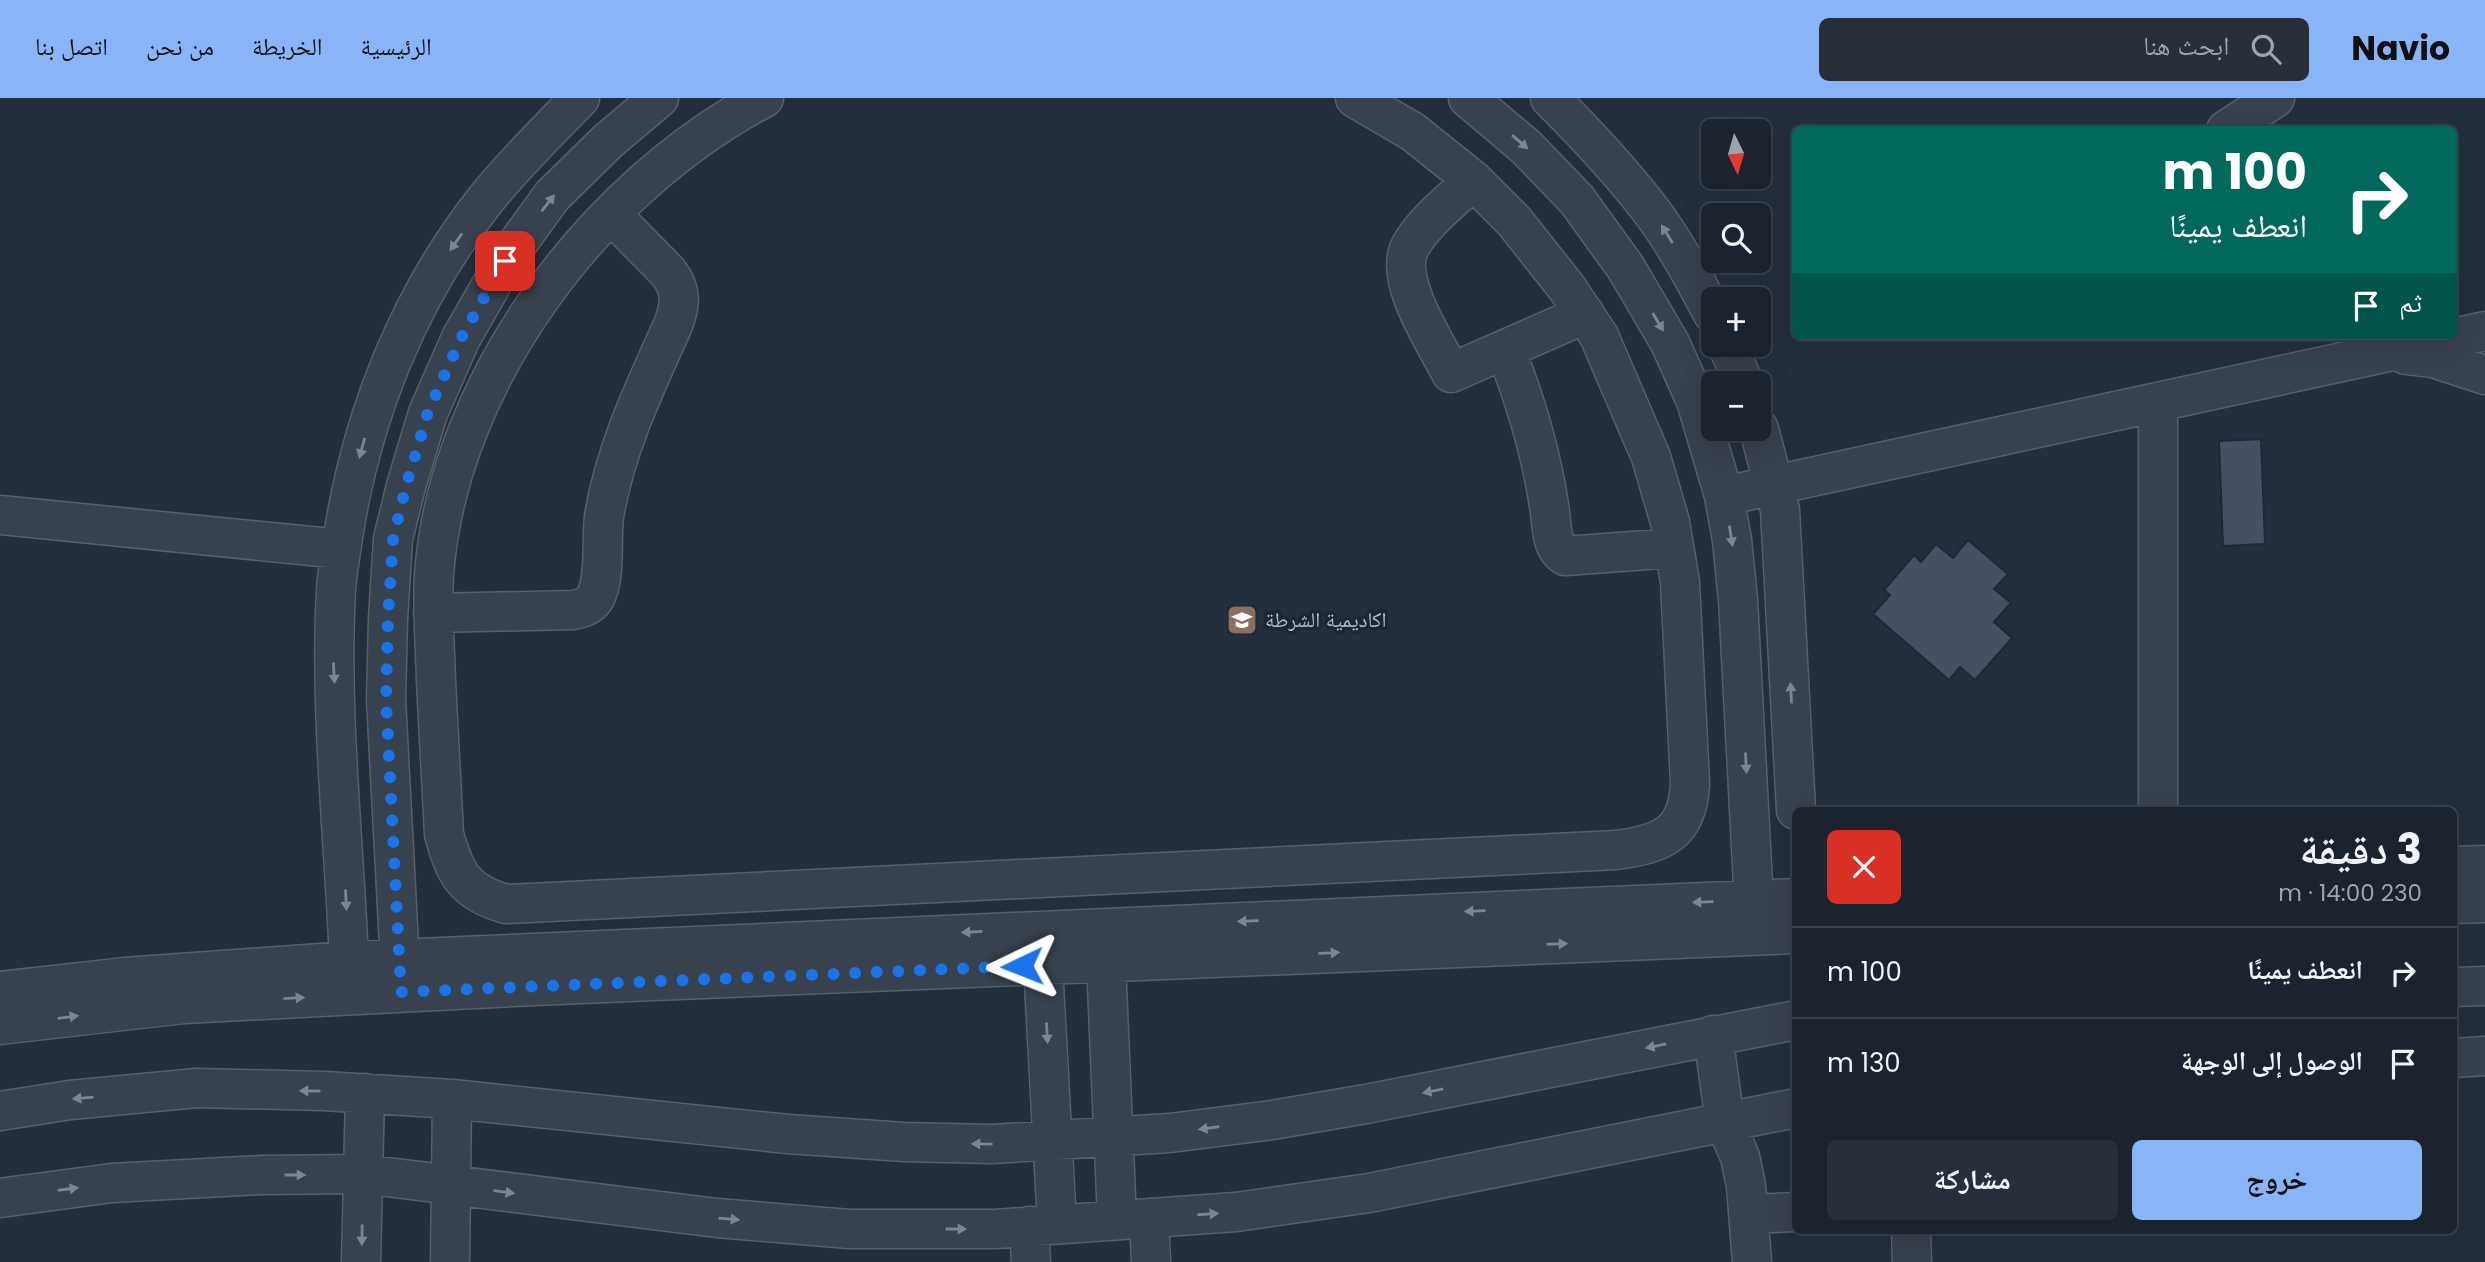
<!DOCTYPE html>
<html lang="ar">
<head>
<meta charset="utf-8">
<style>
  body { margin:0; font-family:Poppins,"Noto Naskh Arabic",sans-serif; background:#282f3a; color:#f1f3f6; direction:rtl; height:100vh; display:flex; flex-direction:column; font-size:26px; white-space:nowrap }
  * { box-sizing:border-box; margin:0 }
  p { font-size:23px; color:#a0a4aa }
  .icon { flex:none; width:38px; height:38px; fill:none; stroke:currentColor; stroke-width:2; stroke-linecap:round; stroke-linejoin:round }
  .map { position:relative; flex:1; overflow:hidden; direction:ltr }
  .sheet { position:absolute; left:1792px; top:709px; width:665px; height:427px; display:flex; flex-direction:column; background:#1b232e; border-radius:10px; box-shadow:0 7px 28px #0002,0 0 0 2px #39404a; direction:rtl }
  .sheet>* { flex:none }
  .banner { position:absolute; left:1792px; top:28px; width:665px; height:214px; border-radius:10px; box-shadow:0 7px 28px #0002,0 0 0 2px #39404a; direction:rtl; background:#00695c; color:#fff; overflow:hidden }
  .needle { width:46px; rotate:175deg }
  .fabs { position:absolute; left:1701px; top:21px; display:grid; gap:14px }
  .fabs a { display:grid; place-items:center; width:70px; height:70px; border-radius:10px; background:#1b232e; box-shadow:0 7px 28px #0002,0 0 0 2px #39404a; font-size:35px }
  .pin { position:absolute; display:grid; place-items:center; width:60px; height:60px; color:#fff; margin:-30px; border-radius:14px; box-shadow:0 4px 10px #0006 }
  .me { position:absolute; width:77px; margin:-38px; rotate:268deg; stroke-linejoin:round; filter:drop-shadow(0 0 5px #0008) }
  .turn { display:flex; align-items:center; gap:24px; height:147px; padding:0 35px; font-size:32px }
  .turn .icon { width:91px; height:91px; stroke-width:2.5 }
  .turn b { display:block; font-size:49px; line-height:60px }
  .then { display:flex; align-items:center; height:66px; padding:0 35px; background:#0003; gap:14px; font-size:26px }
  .round { display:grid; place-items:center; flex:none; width:74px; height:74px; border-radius:10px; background:#282f3a }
  .head { display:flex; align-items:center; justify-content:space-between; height:119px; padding:0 35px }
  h1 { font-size:42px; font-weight:700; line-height:52px }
  .cta { display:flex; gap:14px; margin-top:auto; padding:14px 35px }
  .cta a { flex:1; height:80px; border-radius:10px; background:#8ab4f8; color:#111; font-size:28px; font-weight:700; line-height:80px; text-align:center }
  .cta a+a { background:#282f3a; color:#f1f3f6 }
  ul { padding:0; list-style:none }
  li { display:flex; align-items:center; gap:21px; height:91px; padding:0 35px; border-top:2px solid #39404a }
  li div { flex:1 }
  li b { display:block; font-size:26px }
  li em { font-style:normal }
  header { display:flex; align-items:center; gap:42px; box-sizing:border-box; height:98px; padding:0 35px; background:#8ab4f8; color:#111 }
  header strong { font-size:33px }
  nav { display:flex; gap:38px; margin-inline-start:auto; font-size:24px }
  .search { width:490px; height:63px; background:#282f3a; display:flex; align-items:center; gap:18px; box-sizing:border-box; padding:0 24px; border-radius:10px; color:#a0a4aa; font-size:26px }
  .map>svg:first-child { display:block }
</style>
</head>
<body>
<header>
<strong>Navio</strong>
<div class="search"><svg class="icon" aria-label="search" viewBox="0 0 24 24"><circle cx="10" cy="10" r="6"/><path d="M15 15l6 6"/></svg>ابحث هنا</div>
<nav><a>الرئيسية</a><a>الخريطة</a><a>من نحن</a><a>اتصل بنا</a></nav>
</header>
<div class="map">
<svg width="2485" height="1164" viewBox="0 0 2485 1164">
  <rect width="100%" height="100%" fill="#242f3e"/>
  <path fill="#455162" stroke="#1f2835" stroke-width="2" d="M2261,341L2265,446L2223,448L2219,343Z
    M1968,442L2008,476L1994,491L2011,505L1994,524L2012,540L1975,582L1960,569L1949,582L1873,516L1890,497L1884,492L1914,457L1921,464L1936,446L1953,460Z"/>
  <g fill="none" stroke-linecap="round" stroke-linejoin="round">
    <g stroke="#565f6c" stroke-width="41">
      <path id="minor" d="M764,0C595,89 448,283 434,477C432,512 435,548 436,583C439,634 441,685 444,736C455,776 464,794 506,806L1616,752C1662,746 1688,736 1690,685L1680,484L1670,424L1651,359L1599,238L1567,190L1514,123L1473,82L1413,34L1355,0
        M1468,0L1526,49L1577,102L1626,170L1670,245L1696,303L1724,398L1732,442L1738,502L1755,825
        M1550,0C1588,38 1626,78 1658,122C1679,152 1696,184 1713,216
        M2226,32L2275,0
        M1473,82C1453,102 1424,123 1410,149C1393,182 1436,245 1451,275L1585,216
        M1727,247L1744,285
        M1505,251C1526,303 1542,358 1550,414C1552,429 1551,449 1565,458L1674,450
        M2406,257L2433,260L2485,277
        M2158,304V712
        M1759,331L1780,412L1796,712
        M1724,398L2485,233
        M0,417L341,451
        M433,515L573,512C582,510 590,508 595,500C606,480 601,442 604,419C615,351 645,289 673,227C681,206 682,192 668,174L611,116
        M2454,768L2485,767
        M2454,806L2485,805
        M1106,864L1117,1122
        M1043,867L1057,1126
        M401,885L386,601L388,521L393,441L406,388L428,315L461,240L505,163L552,98L608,43L659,0
        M350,889C346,757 329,624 336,492C337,474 341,456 343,439C362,317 409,198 486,101C515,65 548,33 580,0
        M2454,889L2485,888
        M0,893L125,879L349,863L1796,800
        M0,927L184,906L533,888L1796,836
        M1713,937L1725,1024L1740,1059L1746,1088L1752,1164
        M2454,960L2485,958
        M0,1013L70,1002L197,990L324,993L452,1001L788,1036L904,1044L992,1046L1170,1035L1272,1022L1366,1006L1796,922
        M0,1100L112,1085L262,1077L363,1076L717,1120L849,1131H995L1236,1114L1369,1095L1796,1010
        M1748,1116L1796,1114
        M1149,1120L1151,1164
        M1029,1128L1031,1164
        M1911,1132L1912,1164
        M361,1164L365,995
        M450,1164L452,1001"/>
    </g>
    <use href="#minor" stroke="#38414e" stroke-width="38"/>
  </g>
  <defs><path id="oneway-solid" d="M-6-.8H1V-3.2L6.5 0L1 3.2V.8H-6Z" transform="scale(1.75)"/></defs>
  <g fill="#7c8592">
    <use href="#oneway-solid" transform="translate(1520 44) rotate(41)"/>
    <use href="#oneway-solid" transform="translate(548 105) rotate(-52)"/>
    <use href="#oneway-solid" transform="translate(1667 136) rotate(-122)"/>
    <use href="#oneway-solid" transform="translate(456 144) rotate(125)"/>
    <use href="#oneway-solid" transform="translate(1658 224) rotate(59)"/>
    <use href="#oneway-solid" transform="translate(362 350) rotate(105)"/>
    <use href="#oneway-solid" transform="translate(1731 438) rotate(81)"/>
    <use href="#oneway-solid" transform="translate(334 575) rotate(87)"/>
    <use href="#oneway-solid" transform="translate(1791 595) rotate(-93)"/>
    <use href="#oneway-solid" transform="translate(1746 665) rotate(87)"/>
    <use href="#oneway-solid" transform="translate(346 802) rotate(87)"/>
    <use href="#oneway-solid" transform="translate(1703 804) rotate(178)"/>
    <use href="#oneway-solid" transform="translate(1475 813) rotate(178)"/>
    <use href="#oneway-solid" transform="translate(1248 823) rotate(178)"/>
    <use href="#oneway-solid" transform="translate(972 834) rotate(177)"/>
    <use href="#oneway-solid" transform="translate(1557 846) rotate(-2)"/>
    <use href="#oneway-solid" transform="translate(1329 855) rotate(-2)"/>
    <use href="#oneway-solid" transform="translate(294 900) rotate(-3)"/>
    <use href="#oneway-solid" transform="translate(68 919) rotate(-7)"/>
    <use href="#oneway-solid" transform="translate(1047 935) rotate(87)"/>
    <use href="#oneway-solid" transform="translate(1656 948) rotate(169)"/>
    <use href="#oneway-solid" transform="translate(310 993) rotate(-179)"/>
    <use href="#oneway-solid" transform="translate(1433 993) rotate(169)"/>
    <use href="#oneway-solid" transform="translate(83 1000) rotate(175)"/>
    <use href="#oneway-solid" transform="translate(1209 1030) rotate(172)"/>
    <use href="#oneway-solid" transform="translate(982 1046) rotate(-179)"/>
    <use href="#oneway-solid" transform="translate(295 1077)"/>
    <use href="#oneway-solid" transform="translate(68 1091) rotate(-8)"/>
    <use href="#oneway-solid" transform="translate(504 1094) rotate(7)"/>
    <use href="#oneway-solid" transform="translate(1208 1116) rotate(-4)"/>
    <use href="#oneway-solid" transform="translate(729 1121) rotate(5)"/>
    <use href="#oneway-solid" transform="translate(956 1131)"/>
    <use href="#oneway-solid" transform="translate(362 1137) rotate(91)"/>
  </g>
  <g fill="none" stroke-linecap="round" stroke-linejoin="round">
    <path stroke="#1a73e8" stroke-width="12" stroke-dasharray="0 21.6" d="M505,163L461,240L428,314L406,388L393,441L388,521L386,601L401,894L1022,868"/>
  </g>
  <defs>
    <g id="university-square" transform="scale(1.575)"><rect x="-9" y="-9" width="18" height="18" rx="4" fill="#8d6e63" stroke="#1d2633"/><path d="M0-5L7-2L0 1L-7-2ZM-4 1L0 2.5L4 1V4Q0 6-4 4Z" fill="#fff"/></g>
  </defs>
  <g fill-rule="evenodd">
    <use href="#university-square" x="1242" y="522"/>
  </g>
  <g text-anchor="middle" stroke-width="7" stroke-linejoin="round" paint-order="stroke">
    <g font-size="21" fill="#b4bcc9" stroke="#1d2633" text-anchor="start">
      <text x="1265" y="529">اكاديمية الشرطة</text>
    </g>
  </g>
</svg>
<div class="fabs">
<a><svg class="needle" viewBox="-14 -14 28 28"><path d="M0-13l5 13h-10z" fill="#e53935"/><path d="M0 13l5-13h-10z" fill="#a0a4aa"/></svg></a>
<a><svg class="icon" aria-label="search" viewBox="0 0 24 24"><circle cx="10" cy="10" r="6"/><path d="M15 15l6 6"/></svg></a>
<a>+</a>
<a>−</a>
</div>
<div class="pin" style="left:505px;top:163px;background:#d93025"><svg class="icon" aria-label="arrive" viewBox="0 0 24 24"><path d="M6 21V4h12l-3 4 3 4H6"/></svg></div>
<svg class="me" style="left:1022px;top:868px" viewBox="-20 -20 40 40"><path d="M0-17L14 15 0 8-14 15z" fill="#1a73e8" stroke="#fff" stroke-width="4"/></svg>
<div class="banner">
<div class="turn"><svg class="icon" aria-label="right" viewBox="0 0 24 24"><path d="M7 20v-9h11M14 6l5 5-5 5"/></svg><div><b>100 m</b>انعطف يمينًا</div></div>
<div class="then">ثم<svg class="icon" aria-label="arrive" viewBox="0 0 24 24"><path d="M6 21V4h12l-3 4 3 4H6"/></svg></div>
</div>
<section class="sheet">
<div class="head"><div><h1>3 دقيقة</h1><p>230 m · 14:00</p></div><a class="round" style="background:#d93025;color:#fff"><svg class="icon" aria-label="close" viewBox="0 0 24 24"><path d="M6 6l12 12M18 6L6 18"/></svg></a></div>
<ul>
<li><svg class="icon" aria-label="right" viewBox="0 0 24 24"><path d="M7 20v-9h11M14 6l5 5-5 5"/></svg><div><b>انعطف يمينًا</b></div><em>100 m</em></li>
<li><svg class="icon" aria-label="arrive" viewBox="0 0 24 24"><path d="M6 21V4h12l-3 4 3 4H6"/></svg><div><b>الوصول إلى الوجهة</b></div><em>130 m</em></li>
</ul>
<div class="cta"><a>خروج</a><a>مشاركة</a></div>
</section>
</div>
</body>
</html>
